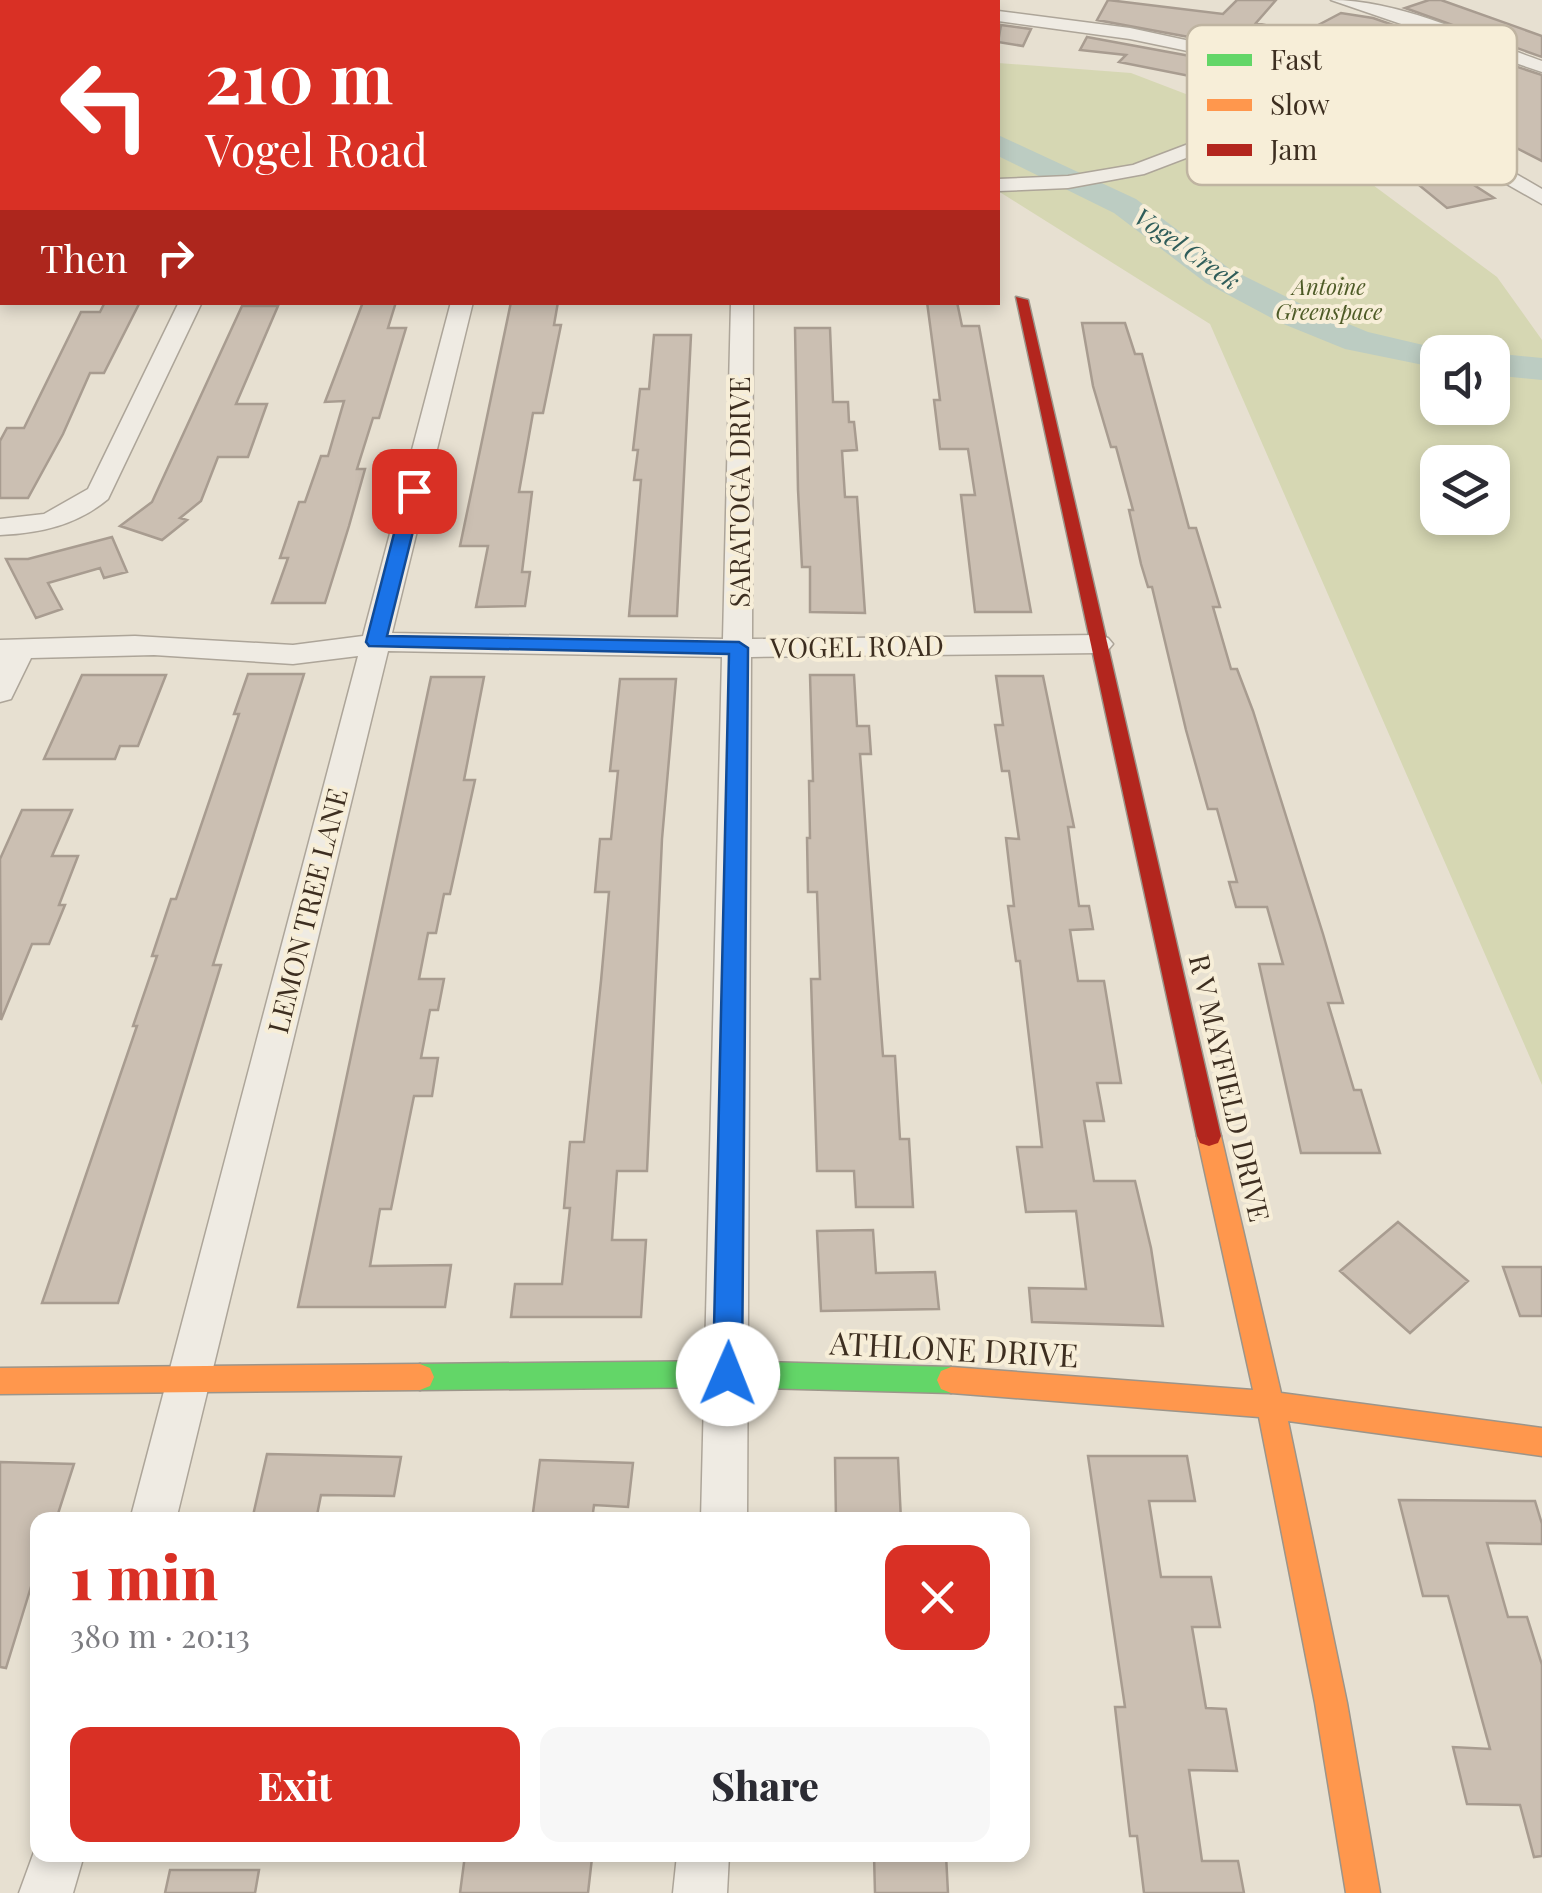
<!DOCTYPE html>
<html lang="en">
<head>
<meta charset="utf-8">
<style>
  body { margin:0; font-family:"Playfair Display",serif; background:#f7f7f7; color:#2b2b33; height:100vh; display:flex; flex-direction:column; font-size:38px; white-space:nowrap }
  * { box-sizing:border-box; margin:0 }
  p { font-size:32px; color:#7c7c81 }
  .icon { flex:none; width:55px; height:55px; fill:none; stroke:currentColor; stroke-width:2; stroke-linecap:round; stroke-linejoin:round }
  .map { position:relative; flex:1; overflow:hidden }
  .sheet { position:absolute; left:30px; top:1512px; width:1000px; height:350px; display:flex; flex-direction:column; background:#fff; border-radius:20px; box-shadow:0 5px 15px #0003 }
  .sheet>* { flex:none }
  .banner { position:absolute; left:0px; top:0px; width:1000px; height:305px; box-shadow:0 5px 15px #0003; background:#d93025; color:#fff; overflow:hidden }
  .controls { position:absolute; left:1420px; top:335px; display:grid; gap:20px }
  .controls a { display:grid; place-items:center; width:90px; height:90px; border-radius:20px; background:#fff; box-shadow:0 5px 15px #0003; font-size:50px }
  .pin { position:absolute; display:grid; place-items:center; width:85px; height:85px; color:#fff; margin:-42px; border-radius:20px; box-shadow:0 5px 15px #0006 }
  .me { position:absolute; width:110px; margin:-55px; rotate:1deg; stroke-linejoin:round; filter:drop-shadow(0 0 8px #0008) }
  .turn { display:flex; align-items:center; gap:35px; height:210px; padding:0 40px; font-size:45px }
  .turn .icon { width:130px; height:130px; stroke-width:2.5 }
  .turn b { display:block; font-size:70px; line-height:85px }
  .then { display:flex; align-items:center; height:95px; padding:0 40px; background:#0003; gap:20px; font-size:38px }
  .round { display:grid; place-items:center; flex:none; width:105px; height:105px; border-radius:20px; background:#f7f7f7 }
  .summary { display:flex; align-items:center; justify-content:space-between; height:170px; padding:0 40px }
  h1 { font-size:60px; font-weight:800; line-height:75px; color:#d93025 }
  .action { display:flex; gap:20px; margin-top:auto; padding:20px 40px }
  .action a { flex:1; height:115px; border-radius:20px; background:#d93025; color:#fff; font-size:40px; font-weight:800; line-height:115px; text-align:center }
  .action a+a { background:#f7f7f7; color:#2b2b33 }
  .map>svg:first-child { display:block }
</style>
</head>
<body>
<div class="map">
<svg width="1542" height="1893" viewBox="0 0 1542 1893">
  <rect width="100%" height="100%" fill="#e7e0d1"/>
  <path fill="#d6d7b3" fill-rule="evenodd" d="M106,0H806L816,2H112Z
    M998,63L1131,73L1319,145L1497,277L1542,340V1085L1210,324L998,191ZM1438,352H1492V408H1438ZM1438,462H1492V518H1438Z"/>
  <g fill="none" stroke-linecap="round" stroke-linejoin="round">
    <path fill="#bcccc2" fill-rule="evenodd" d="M693,0H730L731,2H695Z
      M998,135L1136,199L1230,269L1307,307L1368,332L1453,352H1438V368L1345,349L1281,323L1206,283L1114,213L998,156Z
      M1492,353L1542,358V380L1492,375Z"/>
  </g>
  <path fill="#cbbfb2" stroke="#a89c90" stroke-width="2.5" d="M1108,0L1223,14L1237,0H1276L1256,23L1303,33L1341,13L1373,18L1440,41L1366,72L1304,40L1289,66L1205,40L1097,20Z
    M1429,0H1441L1542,36V57L1405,8Z
    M1001,25L1031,29L1023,46L998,42Z
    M1087,37L1201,58L1313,92L1271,109L1256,106L1197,83L1205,79L1119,62L1126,55L1080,50Z
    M1468,51L1542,75V161L1388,83Z
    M1341,103L1421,151L1494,198L1447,208L1386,158L1332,126L1323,130L1297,120Z
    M105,302H140L104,373H90L63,434L28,498H0V441L7,428H24L81,312H100Z
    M363,302H396L388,328H406L379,418H373L357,469H365L349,526L325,603H272L288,558H280L299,502H305L321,456H328L344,401L325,402Z
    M511,302H558L554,325H561L543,413H533L519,492H532L522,572H530L525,606L476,607L488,546H460Z
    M927,302H957L962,326H979L1031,612H975L961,495H975L968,449H940L934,400H940Z
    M242,306H278L236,404H267L248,457H218L201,501L180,518L187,520L162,540L120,526L152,502Z
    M1082,323H1125L1135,354H1142L1189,528H1196L1220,607H1213L1231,669H1237L1253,711L1323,934L1343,1003H1328L1354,1090H1361L1380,1153H1301L1259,964H1283L1267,907H1236L1229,882H1237L1217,809H1208L1186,730L1152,587H1148L1141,564L1129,510H1133L1116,447H1111L1093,386Z
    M795,328H830L833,402H848L849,422H854L857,450L842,451L845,497H857L865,613L810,612V567H802L798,490Z
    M654,335H691L677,616H629L641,480H634L638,450H633L640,389H649Z
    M112,537L127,572L104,578L100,568L48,583L62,609L36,618L6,559H28Z
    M248,674H304L213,965H221L118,1303H42L137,1026H133L157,956H152L171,899H176L239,714H234Z
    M82,675H166L138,746H120L115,759H44Z
    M810,675H854L857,726H869L871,754H860L883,1056H895L900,1139H909L913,1207H856L854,1171H817L811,979H820L817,892H808L807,838H810L809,781H813Z
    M996,676H1043L1074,827H1068L1079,906H1089L1093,929L1070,930L1078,981H1104L1121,1083H1097L1104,1121H1084L1094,1181H1135L1151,1248L1163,1326L1032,1322L1029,1288L1086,1289L1076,1211L1026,1212L1017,1147H1042L1020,961H1016L1008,906H1014L1006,838L1019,839L1009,771H1002L995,725H1003Z
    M431,677H484L464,780H475L450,894H444L436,933H428L419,979H444L438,1010H430L421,1058H438L432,1096H414L391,1209H380L370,1266L451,1265L445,1307H298Z
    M620,679H676L662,839L647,1171H617L612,1240H646L641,1317H511L515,1284H562L570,1208H564L570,1142H584L601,981L609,892H595L600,839H611L618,771H610Z
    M22,810H72L52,856H78L59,905H65L49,944H32L1,1020L0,859Z
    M1398,1222L1468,1281L1410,1333L1340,1271Z
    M873,1230L876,1273L935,1272L939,1309L821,1311L817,1231Z
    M1503,1267H1542V1316H1520Z
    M267,1454L401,1457L394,1496L321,1495L316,1520H252Z
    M1088,1456H1187L1195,1501H1149L1161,1577H1211L1220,1627H1192L1206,1708L1226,1709L1237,1771L1189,1770L1202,1861H1238L1244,1893H1144L1137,1836H1130L1115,1707H1125Z
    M835,1458H898L901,1520H836Z
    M540,1460L633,1463L628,1507L594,1505L592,1520H532Z
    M0,1462L74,1464L56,1520H38V1564L6,1668L0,1667Z
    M1399,1500L1535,1501L1542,1524V1544L1487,1543L1508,1617H1527L1542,1665V1856L1534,1857L1520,1805L1467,1804L1453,1747L1490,1749L1448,1596H1423Z
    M465,1855L592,1858L588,1893H460Z
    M874,1855H946L948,1893H875Z
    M170,1870H259L255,1893H165Z"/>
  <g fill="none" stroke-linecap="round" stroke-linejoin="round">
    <g stroke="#ada599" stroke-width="3">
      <path id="street" d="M0,0H18L0,6Z
        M65,0H93L94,2H66Z
        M900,0H929L930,2H901Z
        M1331,0C1402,0 1475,38 1542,61V72L1468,47L1357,92L1454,138L1542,189V204L1440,146L1341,99L1144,174L1068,188L998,191V179L1068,176L1133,165L1325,92L1202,54L1130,39L998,21V11L1130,28L1204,44L1341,86L1451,41Z
        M179,302H202L108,499C77,525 41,533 0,535V519L44,514L88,489Z
        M451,302H473L392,633L723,639L731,303L753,302L752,639L1098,635L1108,638L1113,644L1108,650L1098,653L751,657L747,1520H701L722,657L388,651L176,1520H130L358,656L293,664L154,655L31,658L11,699L0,702V640L135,636L293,645L363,636Z
        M38,1841V1855H84L73,1893H19Z
        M677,1855H729L727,1893H673Z"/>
    </g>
    <g stroke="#9c958a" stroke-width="3">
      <path id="fast" d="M728,1361L951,1367L961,1371L965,1380L961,1389L951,1393L728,1387L420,1390L410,1386L406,1377L410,1368L420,1364Z"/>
    </g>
    <g stroke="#9c958a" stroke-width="3">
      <path id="slow" d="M1209,1126L1218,1129L1221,1136L1281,1393L1542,1428V1456L1288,1421L1347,1703L1380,1893H1346L1315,1703L1259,1417L951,1393L941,1389L937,1380L941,1371L951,1367L1253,1390L1197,1136L1200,1129Z
        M420,1364L430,1368L434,1377L430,1386L420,1390L0,1394V1368Z"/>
    </g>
    <g stroke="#9c958a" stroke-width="3">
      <path id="jam" d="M1016,297L1028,300L1221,1136L1218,1143L1209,1146L1200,1143L1197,1136Z"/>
    </g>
    <use href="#street" fill="#efebe3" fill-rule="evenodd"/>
    <use href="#fast" fill="#63d668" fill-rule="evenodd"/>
    <use href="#slow" fill="#ff974d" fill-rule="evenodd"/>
    <use href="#jam" fill="#b3261e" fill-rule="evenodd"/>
  </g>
  <path fill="#1a73e8" stroke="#114b97" stroke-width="2.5" d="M414,486L423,491L387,636L739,642L748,648L742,1374L737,1383L728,1387L718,1383L713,1374L729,654L369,646L366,642L405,491Z"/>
  <g text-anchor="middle" stroke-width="8" stroke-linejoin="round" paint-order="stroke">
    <g font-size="22" font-style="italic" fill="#4d5a26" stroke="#f7eed8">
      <text x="1329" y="295">Antoine<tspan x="1329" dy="25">Greenspace</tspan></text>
    </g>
    <g font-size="25" font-style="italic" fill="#2f5d5a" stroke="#f7eed8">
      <text transform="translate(1187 249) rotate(35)" y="9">Vogel Creek</text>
    </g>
    <g font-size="28" fill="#3d2e20" stroke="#f7eed8">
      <text transform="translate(740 492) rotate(-90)" y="10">SARATOGA DRIVE</text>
      <text transform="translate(857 647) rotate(-1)" y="10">VOGEL ROAD</text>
      <text transform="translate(308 911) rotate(-76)" y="10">LEMON TREE LANE</text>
      <text transform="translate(1229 1088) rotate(77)" y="10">R V MAYFIELD DRIVE</text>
    </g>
    <g font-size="32" fill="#3d2e20" stroke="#f7eed8">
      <text transform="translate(954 1350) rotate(3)" y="11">ATHLONE DRIVE</text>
    </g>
  </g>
  <rect x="1187" y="25" width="330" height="160" rx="15" fill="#f7eed8" stroke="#bfb4a1" stroke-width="2.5"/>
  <rect x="1207" y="54" width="45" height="12" fill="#63d668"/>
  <rect x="1207" y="99" width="45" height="12" fill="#ff974d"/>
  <rect x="1207" y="144" width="45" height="12" fill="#b3261e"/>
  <g font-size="28" fill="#3d2e20">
    <text x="1270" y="70">Fast</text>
    <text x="1270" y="115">Slow</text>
    <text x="1270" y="160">Jam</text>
  </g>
</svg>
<div class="controls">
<a><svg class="icon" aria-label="sound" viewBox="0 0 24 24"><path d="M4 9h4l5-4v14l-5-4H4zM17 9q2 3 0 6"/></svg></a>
<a><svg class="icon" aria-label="layers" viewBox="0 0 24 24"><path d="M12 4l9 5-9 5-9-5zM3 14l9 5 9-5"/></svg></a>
</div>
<div class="pin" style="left:414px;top:491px;background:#d93025"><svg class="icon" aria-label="arrive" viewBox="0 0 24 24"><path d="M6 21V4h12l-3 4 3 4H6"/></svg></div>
<svg class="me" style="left:728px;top:1374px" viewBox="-20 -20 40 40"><circle r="19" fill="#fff"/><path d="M0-13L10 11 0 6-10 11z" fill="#1a73e8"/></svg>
<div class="banner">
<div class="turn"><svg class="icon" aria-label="left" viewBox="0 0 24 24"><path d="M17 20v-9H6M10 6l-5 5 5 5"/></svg><div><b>210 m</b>Vogel Road</div></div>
<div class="then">Then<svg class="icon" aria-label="right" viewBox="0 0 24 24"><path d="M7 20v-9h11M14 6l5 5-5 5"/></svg></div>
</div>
<section class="sheet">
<div class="summary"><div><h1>1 min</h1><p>380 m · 20:13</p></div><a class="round" style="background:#d93025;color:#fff"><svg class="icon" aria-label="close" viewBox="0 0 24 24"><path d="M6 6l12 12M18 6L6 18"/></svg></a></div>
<div class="action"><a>Exit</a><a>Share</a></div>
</section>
</div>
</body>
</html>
